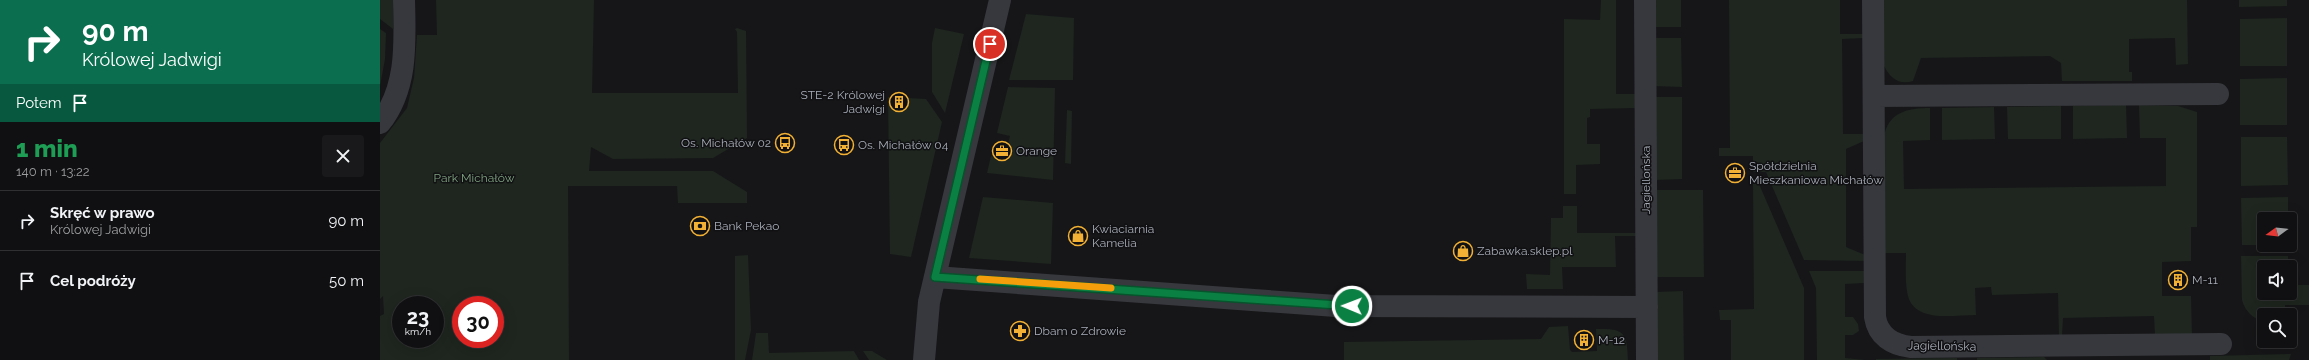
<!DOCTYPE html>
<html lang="pl">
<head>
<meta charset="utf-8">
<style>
  body { margin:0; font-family:Raleway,sans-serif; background:#19191b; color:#f1f3f6; height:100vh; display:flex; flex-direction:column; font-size:15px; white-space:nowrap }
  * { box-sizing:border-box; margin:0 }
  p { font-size:13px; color:#9c9d9f }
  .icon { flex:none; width:22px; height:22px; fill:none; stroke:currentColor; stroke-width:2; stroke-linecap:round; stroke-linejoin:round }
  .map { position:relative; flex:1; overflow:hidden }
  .side { display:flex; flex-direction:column; background:#101012; width:380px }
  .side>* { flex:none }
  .banner { background:#0b6e4f; color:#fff; overflow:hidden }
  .needle { width:26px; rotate:255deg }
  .tools { position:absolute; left:1877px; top:212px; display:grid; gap:8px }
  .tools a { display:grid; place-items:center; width:40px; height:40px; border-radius:4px; background:#101012; box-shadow:0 4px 16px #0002,0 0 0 1px #303032; font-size:20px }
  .speed { position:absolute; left:12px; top:296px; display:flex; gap:8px; font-size:20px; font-weight:700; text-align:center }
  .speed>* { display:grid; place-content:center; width:52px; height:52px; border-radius:50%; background:#101012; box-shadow:0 4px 16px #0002,0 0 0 1px #303032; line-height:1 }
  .speed small { font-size:10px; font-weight:400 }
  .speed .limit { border:6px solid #d22; background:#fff; color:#111 }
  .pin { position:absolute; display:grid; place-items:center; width:34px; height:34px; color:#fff; margin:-17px; border:2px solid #fff; border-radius:50%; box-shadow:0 1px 4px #0007 }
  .me { position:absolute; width:44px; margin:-22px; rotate:271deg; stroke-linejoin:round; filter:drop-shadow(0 0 3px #0008) }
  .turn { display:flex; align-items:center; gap:14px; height:84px; padding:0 16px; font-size:18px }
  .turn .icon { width:52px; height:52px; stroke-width:2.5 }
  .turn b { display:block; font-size:28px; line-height:34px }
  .then { display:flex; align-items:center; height:38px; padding:0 16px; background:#0003; gap:8px; font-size:15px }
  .round { display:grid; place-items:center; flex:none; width:42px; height:42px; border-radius:4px; background:#19191b }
  .head { display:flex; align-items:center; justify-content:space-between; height:68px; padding:0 16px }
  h1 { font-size:24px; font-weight:800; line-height:30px; color:#1e9e55 }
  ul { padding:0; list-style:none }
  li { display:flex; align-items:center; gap:12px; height:60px; padding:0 16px; border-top:1px solid #303032 }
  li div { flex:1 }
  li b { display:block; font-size:15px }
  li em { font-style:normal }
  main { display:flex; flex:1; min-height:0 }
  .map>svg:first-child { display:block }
</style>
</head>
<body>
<main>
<section class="side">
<div class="banner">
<div class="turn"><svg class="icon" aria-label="right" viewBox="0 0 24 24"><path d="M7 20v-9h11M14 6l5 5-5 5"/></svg><div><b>90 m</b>Królowej Jadwigi</div></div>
<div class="then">Potem<svg class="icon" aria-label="arrive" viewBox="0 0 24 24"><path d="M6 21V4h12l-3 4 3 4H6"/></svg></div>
</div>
<div class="head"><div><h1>1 min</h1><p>140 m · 13:22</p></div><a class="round"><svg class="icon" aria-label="close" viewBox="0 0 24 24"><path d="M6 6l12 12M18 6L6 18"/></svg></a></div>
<ul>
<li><svg class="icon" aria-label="right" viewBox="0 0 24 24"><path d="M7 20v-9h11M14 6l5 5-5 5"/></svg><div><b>Skręć w prawo</b><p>Królowej Jadwigi</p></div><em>90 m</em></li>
<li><svg class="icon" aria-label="arrive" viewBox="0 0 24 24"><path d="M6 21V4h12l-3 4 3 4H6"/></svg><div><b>Cel podróży</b></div><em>50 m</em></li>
</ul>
</section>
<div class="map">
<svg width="1929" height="360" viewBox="0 0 1929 360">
  <rect width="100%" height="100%" fill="#161618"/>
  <path fill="#1e261f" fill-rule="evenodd" d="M0,0H13V29L0,19Z
    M56,0H214L212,93H358L357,32L355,29L357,28L366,31L367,138L333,158L233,159L211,147L209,171H333L367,192V203H298L297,186H188L189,360H0V316L4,314L3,296L0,299V143L27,108L34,78L37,35H57ZM21,305H55V339H21ZM81,305H115V339H81Z
    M1221,0H1236V94H1256V108L1210,109V117L1207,118V144H1220V164L1196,165V194H1184V19L1220,20Z
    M1274,0H1301V27H1274Z
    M1349,0H1460V34H1483V38L1462,39L1463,134H1483L1484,141L1466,149V247L1485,255V261L1424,260L1386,172H1373V156H1339V148H1350Z
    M1504,0H1807L1808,64L1796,65L1795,38L1749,39V72H1752V81H1682L1681,63L1670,56L1541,58L1533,81C1519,85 1511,79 1504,66Z
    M1859,0H1907V6L1859,7Z
    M646,14L694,18L693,80H629Z
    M1907,18V66H1860V19Z
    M555,28L584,34L565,113L552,92V43Z
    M0,29L6,33L5,59L0,86Z
    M1274,38H1301L1302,87L1274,86Z
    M1907,78V125H1860V79Z
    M628,87L675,88L673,180L607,173L611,156L624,159L630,136L617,133Z
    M508,97L546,99L562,122L531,257L510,254Z
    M1275,97H1302V179L1275,180Z
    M1746,105L1747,138L1693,139V106Z
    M1759,105L1798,106L1817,112V227H1811V261L1782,262V296H1811L1812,335H1775L1774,316L1683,318L1682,336H1679L1678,293L1612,295L1611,287L1595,288L1596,315C1572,315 1531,324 1527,291C1525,279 1526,266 1526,253H1505L1504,137C1508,112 1528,108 1550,108V140L1523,141L1524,189L1786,186V138H1760Z
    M1681,106V139H1628L1627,107Z
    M1614,107L1615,139L1562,140V108Z
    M687,110L692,111L691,164L685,163Z
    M1861,137H1907L1908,185L1861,186Z
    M1373,184H1379L1424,288V360H1351V320H1340L1339,310L1374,309Z
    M1275,190H1323L1324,277H1276Z
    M603,197L673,203L671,264L589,258Z
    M1908,197V219H1884V245H1908H1862L1861,198Z
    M1183,206H1197V233H1258V236H1235L1236,267H1182L1183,289H1147L1146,274L1170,275L1171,218H1183Z
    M368,255L371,330L365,360H355V256Z
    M1861,256H1908V267H1884V293H1910V285H1929V305H1905V315H1884V321C1873,319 1865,311 1862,300Z
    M1429,271H1484V283L1465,284V317H1473L1478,324L1479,331L1473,335H1465V358L1485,360H1437L1436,288Z
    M1303,291L1304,360H1277L1276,292Z
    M1188,326L1190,350L1192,352L1217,351L1216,329C1245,328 1247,333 1248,360H964V342L1161,339L1169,327Z
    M376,333H388L389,353L474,351L479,360H372Z
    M483,351H492L507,360H489Z
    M1911,354L1909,360H1830V356Z
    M1664,357L1667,360H1597V358Z
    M1577,358V360H1496V359Z"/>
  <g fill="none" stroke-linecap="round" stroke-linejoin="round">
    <path stroke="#37383d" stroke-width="22" d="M1265,0L1267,360
      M1493,0L1495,317C1498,336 1512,345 1531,347L1841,344
      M1494,96L1838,94
      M0,123C28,88 25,42 24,0
      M555,277L956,306L1267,307
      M544,360L549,302L620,0"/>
  </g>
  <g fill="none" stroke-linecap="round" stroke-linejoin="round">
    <g stroke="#07532c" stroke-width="10">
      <path id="route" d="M610,44L555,277L972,306"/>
    </g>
    <use href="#route" stroke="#0b8043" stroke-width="7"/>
    <path stroke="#f59e0b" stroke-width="7" d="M600,279L731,288"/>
  </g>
  <defs>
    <g id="building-ring" transform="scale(1)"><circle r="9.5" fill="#111113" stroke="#f2b134" stroke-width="1.5"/><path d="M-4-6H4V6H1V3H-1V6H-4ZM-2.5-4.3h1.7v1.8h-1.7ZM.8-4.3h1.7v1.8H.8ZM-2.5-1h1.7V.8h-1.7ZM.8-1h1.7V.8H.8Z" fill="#f2b134"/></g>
    <g id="bus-ring" transform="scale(1)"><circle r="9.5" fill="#111113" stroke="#f2b134" stroke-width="1.5"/><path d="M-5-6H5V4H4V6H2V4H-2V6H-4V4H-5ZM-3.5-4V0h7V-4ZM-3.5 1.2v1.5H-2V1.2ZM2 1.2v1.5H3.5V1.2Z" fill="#f2b134"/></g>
    <g id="office-ring" transform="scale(1)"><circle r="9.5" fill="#111113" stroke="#f2b134" stroke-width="1.5"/><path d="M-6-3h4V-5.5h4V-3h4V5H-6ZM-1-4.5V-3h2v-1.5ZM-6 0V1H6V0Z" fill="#f2b134"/></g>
    <g id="bank-ring" transform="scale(1)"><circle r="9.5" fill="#111113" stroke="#f2b134" stroke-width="1.5"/><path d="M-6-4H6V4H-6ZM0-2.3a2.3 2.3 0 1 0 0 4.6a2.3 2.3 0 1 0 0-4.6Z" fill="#f2b134"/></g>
    <g id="shop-ring" transform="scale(1)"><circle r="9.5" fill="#111113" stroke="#f2b134" stroke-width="1.5"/><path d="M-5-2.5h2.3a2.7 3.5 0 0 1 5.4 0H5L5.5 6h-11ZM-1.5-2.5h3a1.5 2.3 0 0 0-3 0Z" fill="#f2b134"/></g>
    <g id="pharmacy-ring" transform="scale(1)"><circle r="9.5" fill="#111113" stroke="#f2b134" stroke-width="1.5"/><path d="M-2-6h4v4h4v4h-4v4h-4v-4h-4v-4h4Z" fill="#f2b134"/></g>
  </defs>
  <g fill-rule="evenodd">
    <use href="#building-ring" x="519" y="102"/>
    <use href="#bus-ring" x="405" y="143"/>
    <use href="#bus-ring" x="464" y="145"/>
    <use href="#office-ring" x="622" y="151"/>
    <use href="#office-ring" x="1355" y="173"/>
    <use href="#bank-ring" x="320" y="226"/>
    <use href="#shop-ring" x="698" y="236"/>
    <use href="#shop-ring" x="1083" y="251"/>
    <use href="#building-ring" x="1798" y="280"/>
    <use href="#pharmacy-ring" x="640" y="331"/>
    <use href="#building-ring" x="1204" y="340"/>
  </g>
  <g text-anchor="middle" stroke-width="3" stroke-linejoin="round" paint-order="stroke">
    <g font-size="12" fill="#a8adb8" stroke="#111113" text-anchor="start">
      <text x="505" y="99" text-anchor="end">STE-2 Królowej<tspan x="505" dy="14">Jadwigi</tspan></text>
      <text x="391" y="147" text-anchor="end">Os. Michałów 02</text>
      <text x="478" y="149">Os. Michałów 04</text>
      <text x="636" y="155">Orange</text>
      <text x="1369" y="170">Spółdzielnia<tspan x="1369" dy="14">Mieszkaniowa Michałów</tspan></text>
      <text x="334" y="230">Bank Pekao</text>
      <text x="712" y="233">Kwiaciarnia<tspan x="712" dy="14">Kamelia</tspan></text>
      <text x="1097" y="255">Zabawka.sklep.pl</text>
      <text x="1812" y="284">M-11</text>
      <text x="654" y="335">Dbam o Zdrowie</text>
      <text x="1218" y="344">M-12</text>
    </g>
    <g font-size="12" fill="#7fa381" stroke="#111113">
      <text x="94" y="182">Park Michałów</text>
    </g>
    <g font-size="12" fill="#a8adb8" stroke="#111113">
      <text transform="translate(1266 180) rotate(-90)" y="4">Jagiellońska</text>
      <text transform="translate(1562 346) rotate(1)" y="4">Jagiellońska</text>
    </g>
  </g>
</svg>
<div class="tools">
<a><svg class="needle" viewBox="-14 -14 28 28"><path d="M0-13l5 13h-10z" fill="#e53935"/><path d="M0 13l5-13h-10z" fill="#9c9d9f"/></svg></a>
<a><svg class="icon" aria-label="sound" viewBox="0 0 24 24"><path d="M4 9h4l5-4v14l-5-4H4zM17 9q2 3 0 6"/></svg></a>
<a><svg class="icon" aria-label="search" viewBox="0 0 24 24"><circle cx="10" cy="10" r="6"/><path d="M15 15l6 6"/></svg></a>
</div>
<div class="speed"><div>23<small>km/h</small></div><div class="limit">30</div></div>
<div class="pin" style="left:610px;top:44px;background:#d93025"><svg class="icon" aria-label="arrive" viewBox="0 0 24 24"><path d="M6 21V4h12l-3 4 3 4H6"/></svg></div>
<svg class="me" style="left:972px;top:306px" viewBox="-20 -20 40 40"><circle r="17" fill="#0b8043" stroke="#fff" stroke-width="3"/><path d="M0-11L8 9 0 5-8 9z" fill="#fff"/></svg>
</div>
</main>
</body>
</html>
